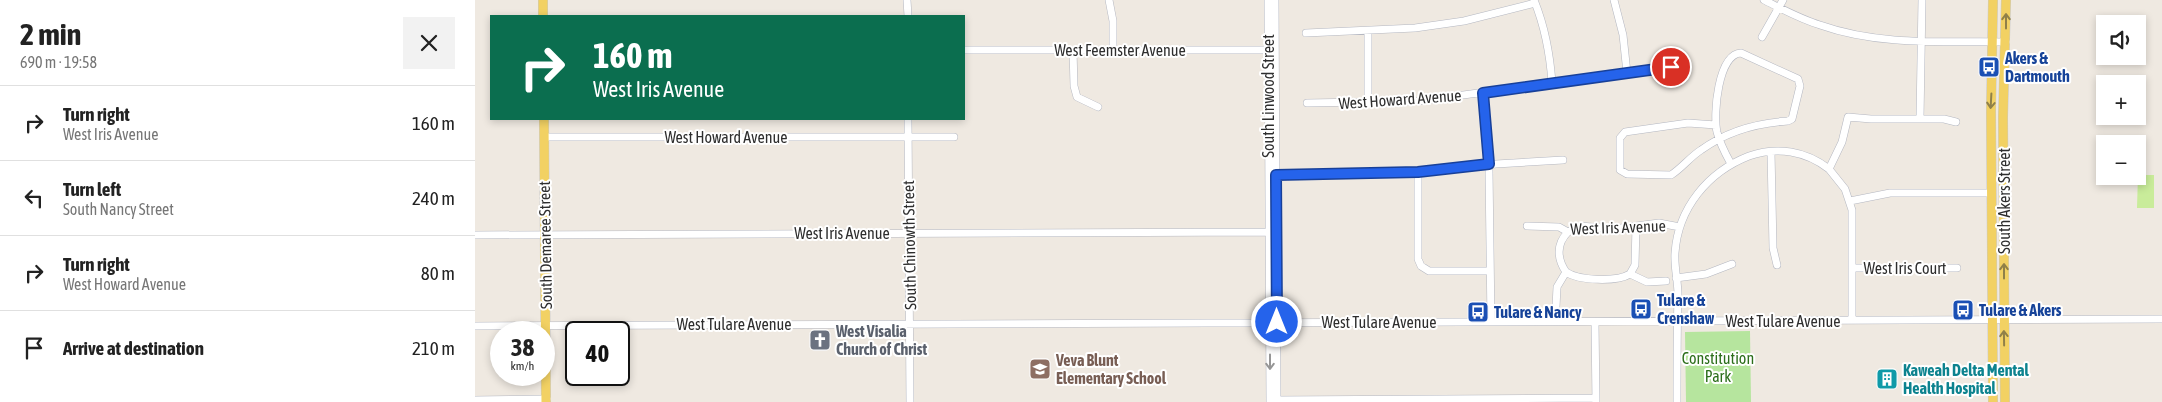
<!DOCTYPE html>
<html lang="en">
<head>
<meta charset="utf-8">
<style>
  body { margin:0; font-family:"Asap Condensed",sans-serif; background:#f2f2f2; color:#222; height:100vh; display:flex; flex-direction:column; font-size:19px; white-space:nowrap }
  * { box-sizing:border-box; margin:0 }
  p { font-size:16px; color:#767676 }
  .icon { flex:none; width:28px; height:28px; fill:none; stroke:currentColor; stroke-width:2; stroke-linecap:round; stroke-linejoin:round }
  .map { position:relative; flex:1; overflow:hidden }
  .sheet { display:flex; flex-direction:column; background:#fff; width:475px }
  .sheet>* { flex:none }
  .hud { position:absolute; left:15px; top:15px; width:475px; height:105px; border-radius:0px; box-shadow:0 2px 8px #0003; background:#0b6e4f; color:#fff; overflow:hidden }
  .buttons { position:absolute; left:1621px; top:15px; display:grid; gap:10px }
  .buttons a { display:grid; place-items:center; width:50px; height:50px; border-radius:0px; background:#fff; box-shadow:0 2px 8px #0003; font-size:25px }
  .speed { position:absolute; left:15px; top:321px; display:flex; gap:10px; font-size:25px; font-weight:700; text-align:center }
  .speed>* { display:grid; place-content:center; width:65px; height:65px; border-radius:50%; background:#fff; box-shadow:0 2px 8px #0003; line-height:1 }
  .speed small { font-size:12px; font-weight:400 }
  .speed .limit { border:2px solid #111; border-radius:8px; background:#fff; color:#111 }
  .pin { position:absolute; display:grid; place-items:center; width:42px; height:42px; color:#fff; margin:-21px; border:2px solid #fff; border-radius:50%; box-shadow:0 1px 5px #0007 }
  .me { position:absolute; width:55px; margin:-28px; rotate:0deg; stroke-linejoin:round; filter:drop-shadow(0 0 4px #0008) }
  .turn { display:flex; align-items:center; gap:18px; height:105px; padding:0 20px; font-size:22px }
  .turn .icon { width:65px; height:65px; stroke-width:2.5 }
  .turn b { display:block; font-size:35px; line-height:42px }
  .round { display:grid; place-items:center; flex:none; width:52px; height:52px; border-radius:0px; background:#f2f2f2 }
  .headline { display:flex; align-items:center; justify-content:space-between; height:85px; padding:0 20px }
  h1 { font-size:30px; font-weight:700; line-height:38px }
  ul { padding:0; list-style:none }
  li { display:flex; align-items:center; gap:15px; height:75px; padding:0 20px; border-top:1px solid #e0e0e0 }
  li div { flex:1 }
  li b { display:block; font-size:19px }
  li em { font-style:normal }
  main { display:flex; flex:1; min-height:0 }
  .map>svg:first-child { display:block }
</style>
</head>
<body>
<main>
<section class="sheet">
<div class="headline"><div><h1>2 min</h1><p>690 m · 19:58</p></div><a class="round"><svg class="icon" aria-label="close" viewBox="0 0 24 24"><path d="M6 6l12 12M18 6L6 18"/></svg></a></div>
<ul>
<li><svg class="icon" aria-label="right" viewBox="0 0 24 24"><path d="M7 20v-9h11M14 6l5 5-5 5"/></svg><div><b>Turn right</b><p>West Iris Avenue</p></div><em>160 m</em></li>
<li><svg class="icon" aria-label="left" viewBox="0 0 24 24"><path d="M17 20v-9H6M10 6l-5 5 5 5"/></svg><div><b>Turn left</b><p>South Nancy Street</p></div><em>240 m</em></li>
<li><svg class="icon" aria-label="right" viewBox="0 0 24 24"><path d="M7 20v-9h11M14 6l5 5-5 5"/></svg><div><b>Turn right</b><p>West Howard Avenue</p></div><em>80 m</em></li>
<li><svg class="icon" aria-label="arrive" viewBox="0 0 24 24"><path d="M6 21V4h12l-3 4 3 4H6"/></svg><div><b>Arrive at destination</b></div><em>210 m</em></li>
</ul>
</section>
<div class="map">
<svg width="1687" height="402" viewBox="0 0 1687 402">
  <rect width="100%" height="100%" fill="#efe9e1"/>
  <path fill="#b6e59e" d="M1275,331L1276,402H1211L1210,332Z"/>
  <path fill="#c9ec9a" d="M1663,175H1679V208H1662Z"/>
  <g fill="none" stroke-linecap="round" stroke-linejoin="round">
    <g stroke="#b4b7c1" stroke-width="8">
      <path id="minor" d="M432,0L433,16
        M634,0L638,21V50
        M793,0L795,402
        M800,0L802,402
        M1059,0C1070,27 1075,54 1077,83
        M1139,0L1148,35L1152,73
        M1289,0C1307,9 1325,19 1345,25C1404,46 1469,41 1531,42
        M831,33L940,28L989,21L1060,3
        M1287,37L1308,0
        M489,50H798
        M598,50L599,86L602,97L623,107
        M1008,93L1014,171L1016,322
        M832,103L944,101L1196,67
        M893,103V31
        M1445,118L1447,0
        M433,119L435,402
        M1241,125L1213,123L1150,132L1145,138V170L1152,174L1196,175C1207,168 1215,157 1226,150C1252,131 1281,123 1313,121L1317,119L1325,86L1323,79L1266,53C1243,54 1238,114 1242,132C1245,144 1250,153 1256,164
        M69,137H479
        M1296,152L1298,248L1302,265
        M943,172V259L946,266L954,271H1015
        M801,175L943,172L1021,164L1088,160
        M1375,201L1415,193H1516
        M1052,226L1084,227L1093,232L1106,226L1138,229L1184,223L1205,227
        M0,235L794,232
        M1378,268H1482
        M1091,272C1104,281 1142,282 1155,274L1172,282L1191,281
        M1155,274L1160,265L1161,226
        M1201,278L1231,274L1257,264
        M1081,307L1082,287L1091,272C1082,259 1081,244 1093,232
        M1377,320V210L1370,189L1354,169L1367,142L1373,117L1396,119H1469L1481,122
        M1120,322L1121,402
        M0,326L1687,319
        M0,400L72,399
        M800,400L1121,398
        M1202,402C1202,366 1202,331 1203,295C1203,281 1199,267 1200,253C1203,208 1233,172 1274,156C1302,146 1331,151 1354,169"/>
    </g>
    <g stroke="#c9c9c9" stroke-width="10">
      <path id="major" d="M68,0V16
        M69,119L71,402
        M1518,402L1516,111L1518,0
        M1530,402L1528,117L1531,0"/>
    </g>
    <use href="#minor" stroke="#fff" stroke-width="7"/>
    <use href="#major" stroke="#f2d163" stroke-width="9"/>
  </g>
  <defs><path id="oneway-shaft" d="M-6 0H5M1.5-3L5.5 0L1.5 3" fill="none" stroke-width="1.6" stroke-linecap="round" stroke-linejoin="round" transform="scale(1.25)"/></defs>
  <g stroke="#908048">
    <use href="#oneway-shaft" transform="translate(1531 21) rotate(-90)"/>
    <use href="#oneway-shaft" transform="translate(1516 101) rotate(93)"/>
    <use href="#oneway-shaft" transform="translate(1529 271) rotate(-90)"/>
    <use href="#oneway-shaft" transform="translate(1529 338) rotate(-91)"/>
  </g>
  <use stroke="#969696" href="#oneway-shaft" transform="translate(795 362) rotate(90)"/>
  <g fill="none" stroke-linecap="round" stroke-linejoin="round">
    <g stroke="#184099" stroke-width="12">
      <path id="route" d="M802,322L801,175L943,172L1014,164L1008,93L1196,67"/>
    </g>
    <use href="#route" stroke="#2563eb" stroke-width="9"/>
  </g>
  <defs>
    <g id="bus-square" transform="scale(1.125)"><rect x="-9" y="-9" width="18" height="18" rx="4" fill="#1a4fb4" stroke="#fff"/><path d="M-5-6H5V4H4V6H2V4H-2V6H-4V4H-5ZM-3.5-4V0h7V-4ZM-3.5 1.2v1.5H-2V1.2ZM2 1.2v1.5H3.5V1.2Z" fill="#fff"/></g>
    <g id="church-square" transform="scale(1.125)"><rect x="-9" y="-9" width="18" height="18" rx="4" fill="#6b7280" stroke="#fff"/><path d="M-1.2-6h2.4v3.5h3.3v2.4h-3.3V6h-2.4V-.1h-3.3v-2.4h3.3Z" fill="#fff"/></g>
    <g id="school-square" transform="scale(1.125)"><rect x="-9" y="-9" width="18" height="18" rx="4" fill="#8d6e63" stroke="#fff"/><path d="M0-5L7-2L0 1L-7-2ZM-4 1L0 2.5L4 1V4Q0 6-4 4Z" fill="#fff"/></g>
    <g id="building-square" transform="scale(1.125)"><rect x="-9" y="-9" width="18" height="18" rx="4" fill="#0f9aa8" stroke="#fff"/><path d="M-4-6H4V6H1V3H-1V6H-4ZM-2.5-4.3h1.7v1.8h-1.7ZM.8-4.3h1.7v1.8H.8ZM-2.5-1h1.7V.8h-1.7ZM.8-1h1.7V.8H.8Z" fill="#fff"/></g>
  </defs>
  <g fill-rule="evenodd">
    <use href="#bus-square" x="1514" y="67"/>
    <use href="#bus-square" x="1166" y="309"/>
    <use href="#bus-square" x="1488" y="310"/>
    <use href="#bus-square" x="1003" y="312"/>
    <use href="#church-square" x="345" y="340"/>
    <use href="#school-square" x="565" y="369"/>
    <use href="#building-square" x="1412" y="379"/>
  </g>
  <g text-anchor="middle" stroke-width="4" stroke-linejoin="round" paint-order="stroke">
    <g font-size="16" fill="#2e2e2e" stroke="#fff">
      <text x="645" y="56">West Feemster Avenue</text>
      <text transform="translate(793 96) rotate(-90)" y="6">South Linwood Street</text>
      <text transform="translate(925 99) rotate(-4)" y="6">West Howard Avenue</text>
      <text x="251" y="143">West Howard Avenue</text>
      <text transform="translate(1529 201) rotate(-90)" y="6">South Akers Street</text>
      <text transform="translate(1143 227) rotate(-2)" y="6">West Iris Avenue</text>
      <text x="367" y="239">West Iris Avenue</text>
      <text transform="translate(70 245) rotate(-91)" y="6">South Demaree Street</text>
      <text transform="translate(434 245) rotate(-91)" y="6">South Chinowth Street</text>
      <text x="1430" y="274">West Iris Court</text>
      <text x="1308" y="327">West Tulare Avenue</text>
      <text x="904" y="328">West Tulare Avenue</text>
      <text x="259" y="330">West Tulare Avenue</text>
    </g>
    <g font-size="16" font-weight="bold" fill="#164399" stroke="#fff" text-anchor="start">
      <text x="1530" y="64">Akers &amp;<tspan x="1530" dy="18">Dartmouth</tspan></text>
      <text x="1182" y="306">Tulare &amp;<tspan x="1182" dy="18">Crenshaw</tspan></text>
      <text x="1504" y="316">Tulare &amp; Akers</text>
      <text x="1019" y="318">Tulare &amp; Nancy</text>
    </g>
    <g font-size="16" font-weight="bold" fill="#5b616d" stroke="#fff" text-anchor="start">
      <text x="361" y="337">West Visalia<tspan x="361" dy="18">Church of Christ</tspan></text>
    </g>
    <g font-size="16" fill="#2c6e1b" stroke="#fff">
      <text x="1243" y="364">Constitution<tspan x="1243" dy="18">Park</tspan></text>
    </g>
    <g font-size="16" font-weight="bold" fill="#785e54" stroke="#fff" text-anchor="start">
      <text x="581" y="366">Veva Blunt<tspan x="581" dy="18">Elementary School</tspan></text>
    </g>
    <g font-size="16" font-weight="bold" fill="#0d838f" stroke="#fff" text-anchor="start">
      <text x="1428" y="376">Kaweah Delta Mental<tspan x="1428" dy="18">Health Hospital</tspan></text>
    </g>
  </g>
</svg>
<div class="buttons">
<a><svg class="icon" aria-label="sound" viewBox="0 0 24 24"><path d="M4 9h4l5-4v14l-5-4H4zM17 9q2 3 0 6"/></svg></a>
<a>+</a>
<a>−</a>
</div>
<div class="speed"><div>38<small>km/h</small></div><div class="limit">40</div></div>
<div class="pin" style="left:1196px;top:67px;background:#d93025"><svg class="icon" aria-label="arrive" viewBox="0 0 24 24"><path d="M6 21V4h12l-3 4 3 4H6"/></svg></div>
<svg class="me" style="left:802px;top:322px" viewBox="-20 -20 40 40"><circle r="17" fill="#2563eb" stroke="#fff" stroke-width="3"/><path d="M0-11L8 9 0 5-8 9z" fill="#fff"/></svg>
<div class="hud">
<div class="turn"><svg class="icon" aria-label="right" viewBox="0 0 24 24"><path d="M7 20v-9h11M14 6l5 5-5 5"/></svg><div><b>160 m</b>West Iris Avenue</div></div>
</div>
</div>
</main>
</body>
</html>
